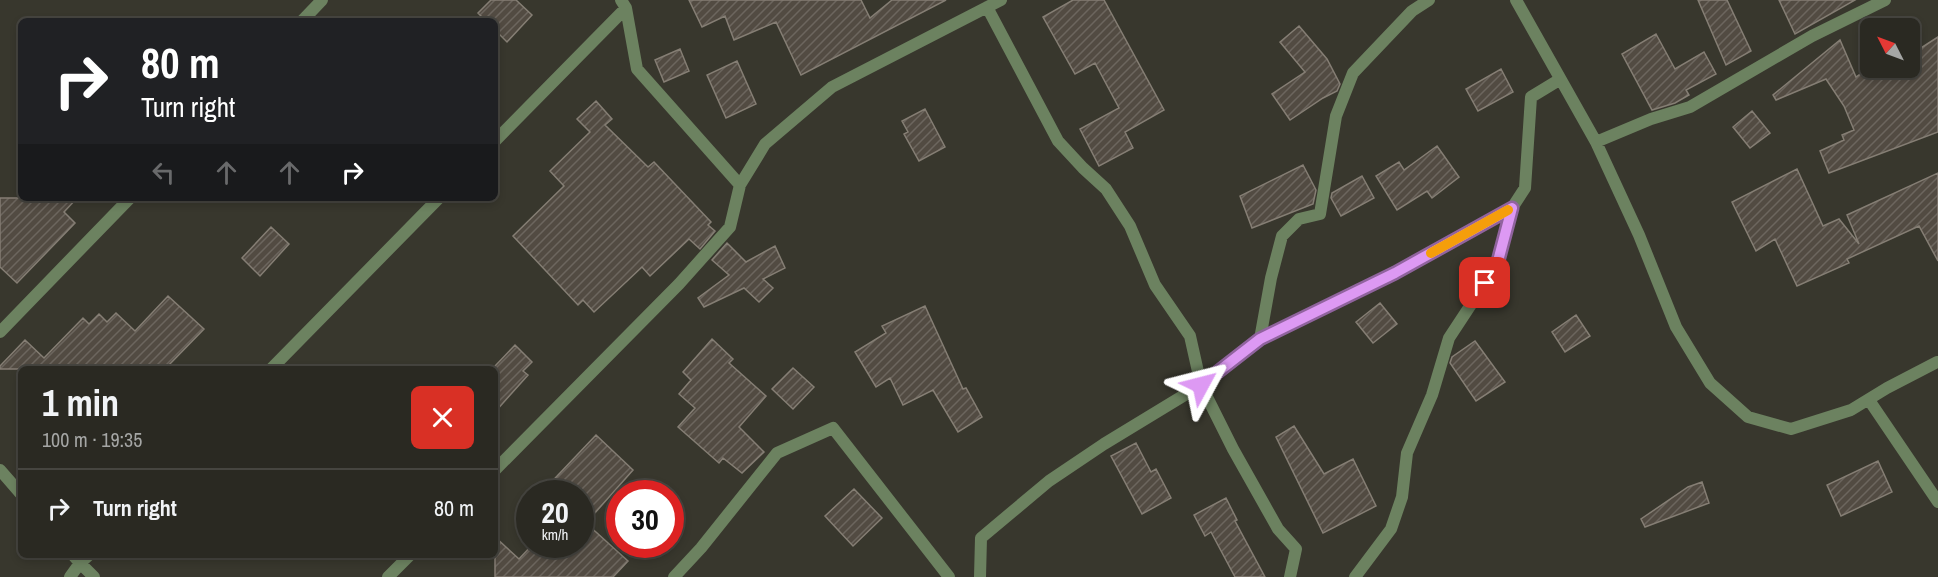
<!DOCTYPE html>
<html lang="en">
<head>
<meta charset="utf-8">
<style>
  body { margin:0; font-family:"Archivo Narrow",sans-serif; background:#36352f; color:#f1f3f6; height:100vh; display:flex; flex-direction:column; font-size:22px; white-space:nowrap }
  * { box-sizing:border-box; margin:0 }
  p { font-size:20px; color:#a5a6a5 }
  .icon { flex:none; width:33px; height:33px; fill:none; stroke:currentColor; stroke-width:2; stroke-linecap:round; stroke-linejoin:round }
  .map { position:relative; flex:1; overflow:hidden }
  .drawer { position:absolute; left:18px; top:366px; width:480px; height:192px; display:flex; flex-direction:column; background:#2a2922; border-radius:9px; box-shadow:0 3px 9px #0003,0 0 0 2px #464540 }
  .drawer>* { flex:none }
  .hud { position:absolute; left:18px; top:18px; width:480px; height:183px; border-radius:9px; box-shadow:0 3px 9px #0003,0 0 0 2px #464540; background:#202124; color:#fff; overflow:hidden }
  .needle { width:39px; rotate:312deg }
  .buttons { position:absolute; left:1860px; top:18px; display:grid; gap:12px }
  .buttons a { display:grid; place-items:center; width:60px; height:60px; border-radius:9px; background:#2a2922; box-shadow:0 3px 9px #0003,0 0 0 2px #464540; font-size:30px }
  .speed { position:absolute; left:516px; top:480px; display:flex; gap:12px; font-size:30px; font-weight:700; text-align:center }
  .speed>* { display:grid; place-content:center; width:78px; height:78px; border-radius:50%; background:#2a2922; box-shadow:0 3px 9px #0003,0 0 0 2px #464540; line-height:1 }
  .speed small { font-size:15px; font-weight:400 }
  .speed .limit { border:9px solid #d22; background:#fff; color:#111 }
  .pin { position:absolute; display:grid; place-items:center; width:51px; height:51px; color:#fff; margin:-26px; border-radius:12px; box-shadow:0 3px 9px #0006 }
  .me { position:absolute; width:66px; margin:-33px; rotate:52deg; stroke-linejoin:round; filter:drop-shadow(0 0 4px #0008) }
  .turn { display:flex; align-items:center; gap:21px; height:126px; padding:0 24px; font-size:27px }
  .turn .icon { width:78px; height:78px; stroke-width:2.5 }
  .turn b { display:block; font-size:42px; line-height:51px }
  .lanes { display:flex; align-items:center; height:57px; padding:0 24px; background:#0003; justify-content:center; gap:30px; direction:ltr }
  .lanes .off { opacity:.35 }
  .round { display:grid; place-items:center; flex:none; width:63px; height:63px; border-radius:9px; background:#36352f }
  .overview { display:flex; align-items:center; justify-content:space-between; height:102px; padding:0 24px }
  h1 { font-size:36px; font-weight:800; line-height:45px }
  ul { padding:0; list-style:none }
  li { display:flex; align-items:center; gap:18px; height:78px; padding:0 24px; border-top:2px solid #464540 }
  li div { flex:1 }
  li b { display:block; font-size:22px }
  li em { font-style:normal }
  .map>svg:first-child { display:block }
</style>
</head>
<body>
<div class="map">
<svg width="1938" height="577" viewBox="0 0 1938 577">
  <defs>
    <pattern id="building-hatch" width="6" height="6" patternUnits="userSpaceOnUse" patternTransform="scale(1.5)"><rect width="6" height="6" fill="#524b42"/><path d="M-1 1l2-2M0 6l6-6M5 7l2-2" fill="none" stroke="#6c665e"/></pattern>
  </defs>
  <rect width="100%" height="100%" fill="#38372d"/>
  <path fill="url(#building-hatch)" stroke="#857e74" stroke-width="1.5" d="M491,0H516L532,15L507,42L495,30V21H486L478,13Z
    M689,0H861L870,18L892,0H946L801,75L776,22L734,40L725,16L702,27Z
    M1073,0H1104L1164,110L1125,132L1133,148L1099,166L1080,129L1119,108L1095,63L1075,74L1043,17Z
    M1698,0H1727L1751,51L1726,65Z
    M1779,0H1855L1795,34Z
    M1299,26L1327,59L1340,84L1337,91L1323,98L1290,120L1272,94L1305,72L1280,42Z
    M1656,34L1675,69L1704,52L1716,74L1686,90L1689,95L1675,103L1652,110L1622,54Z
    M1938,37V132L1829,173L1820,151L1844,140L1842,135L1854,130L1844,106L1826,79L1776,100L1773,95L1840,40L1856,77L1870,67V78L1888,68H1910V55Z
    M680,49L689,71L664,82L655,60Z
    M737,61L756,104L726,118L707,75Z
    M1501,69L1513,92L1478,111L1466,89Z
    M596,101L612,119L605,125L648,167L654,162L711,222L708,225L715,231L700,249L689,239L650,276L642,267L594,312L583,300L578,305L513,236L564,186L550,171L590,132L577,119Z
    M925,109L945,147L919,161L904,134L908,132L902,121Z
    M1752,111L1770,133L1750,148L1733,127Z
    M1437,146L1459,177L1432,198L1427,191L1397,210L1376,176L1399,162L1404,170Z
    M1303,165L1316,190L1313,204L1252,228L1240,196Z
    M1797,169L1823,226L1839,219L1859,244L1847,215L1938,173V261L1919,226L1847,259L1849,263L1797,286L1775,239L1756,251L1732,202Z
    M1362,176L1374,198L1341,216L1331,198L1332,193Z
    M0,198H77L64,212L75,223L17,283L0,267Z
    M271,227L289,244L260,276L242,258Z
    M727,243L746,262L775,246L785,268L763,279L773,288L759,302L744,288L704,307L698,298L729,275L712,260Z
    M168,296L204,329L165,369H0V366L25,340L44,358L83,318L89,324L99,314L107,322L116,313L135,331Z
    M1380,303L1397,324L1373,343L1356,322Z
    M925,306L963,389L966,388L982,417L958,432L933,390L903,405L890,378L876,387L855,352L886,333L882,326Z
    M1576,315L1590,336L1565,352L1552,332Z
    M712,339L733,359L729,363L766,396L739,427L764,452L742,473L723,458L719,463L678,427L695,408L679,394L691,380L683,372Z
    M1475,341L1505,382L1476,401L1450,363L1452,357Z
    M515,345L532,362L523,371L528,375L495,412V366Z
    M793,368L814,387L793,409L772,389Z
    M1294,426L1324,474L1353,459L1376,506L1323,533L1276,437Z
    M596,435L633,470L586,523L628,561L613,577H495V537L519,559L533,544H580V494H540Z
    M1136,443L1151,472L1156,469L1171,498L1142,514L1111,456Z
    M1878,461L1892,492L1841,516L1827,485Z
    M1702,482L1709,503L1645,527L1641,519L1688,487Z
    M854,489L882,518L853,546L825,516Z
    M1226,498L1237,520L1235,521L1265,577H1235L1211,532L1205,536L1194,515Z"/>
  <g fill="none" stroke-linecap="round" stroke-linejoin="round">
    <path stroke="#6c8260" stroke-width="12" d="M621,0L626,8L637,69L740,185
      M1516,0L1596,142L1639,235L1676,327L1710,383L1748,417L1791,429L1851,410L1887,388L1937,362
      M302,21L322,0
      M495,141L626,8
      M1596,142L1651,119L1690,107L1812,36L1885,0
      M0,332L130,198
      M1260,339L1271,278L1282,236L1299,219L1320,214L1336,116L1353,73L1412,11L1429,0
      M271,369L439,198
      M1869,400L1938,502
      M0,470L21,494
      M495,470L679,284L730,227L740,185L765,144L832,87L1001,0
      M89,555L80,563L94,577
      M70,577L80,563L73,555
      M388,577L410,555
      M674,577L701,548L777,453L833,428L949,577
      M980,577L981,538L1049,481L1104,444L1201,385L1190,336L1155,285L1130,226L1106,189L1083,168L1058,141L987,7
      M1290,577L1296,549L1278,529L1233,449L1201,385L1260,339L1395,273L1512,208
      M1355,577L1391,529L1402,497L1407,453L1432,395L1449,338L1497,265L1512,208L1525,188L1531,97L1559,80"/>
  </g>
  <g fill="none" stroke-linecap="round" stroke-linejoin="round">
    <g stroke="#90639e" stroke-width="15">
      <path id="route" d="M1201,385L1260,339L1395,273L1512,208L1497,265L1485,283"/>
    </g>
    <use href="#route" stroke="#dd99f3" stroke-width="10"/>
    <path stroke="#f59e0b" stroke-width="10" d="M1431,253L1508,210"/>
  </g>
</svg>
<div class="buttons">
<a><svg class="needle" viewBox="-14 -14 28 28"><path d="M0-13l5 13h-10z" fill="#e53935"/><path d="M0 13l5-13h-10z" fill="#a5a6a5"/></svg></a>
</div>
<div class="speed"><div>20<small>km/h</small></div><div class="limit">30</div></div>
<div class="pin" style="left:1485px;top:283px;background:#d93025"><svg class="icon" aria-label="arrive" viewBox="0 0 24 24"><path d="M6 21V4h12l-3 4 3 4H6"/></svg></div>
<svg class="me" style="left:1201px;top:385px" viewBox="-20 -20 40 40"><path d="M0-17L14 15 0 8-14 15z" fill="#dd99f3" stroke="#fff" stroke-width="4"/></svg>
<div class="hud">
<div class="turn"><svg class="icon" aria-label="right" viewBox="0 0 24 24"><path d="M7 20v-9h11M14 6l5 5-5 5"/></svg><div><b>80 m</b>Turn right</div></div>
<div class="lanes"><svg class="icon off" aria-label="left" viewBox="0 0 24 24"><path d="M17 20v-9H6M10 6l-5 5 5 5"/></svg><svg class="icon off" aria-label="ahead" viewBox="0 0 24 24"><path d="M12 20V5M6 11l6-6 6 6"/></svg><svg class="icon off" aria-label="ahead" viewBox="0 0 24 24"><path d="M12 20V5M6 11l6-6 6 6"/></svg><svg class="icon" aria-label="right" viewBox="0 0 24 24"><path d="M7 20v-9h11M14 6l5 5-5 5"/></svg></div>
</div>
<section class="drawer">
<div class="overview"><div><h1>1 min</h1><p>100 m · 19:35</p></div><a class="round" style="background:#d93025;color:#fff"><svg class="icon" aria-label="close" viewBox="0 0 24 24"><path d="M6 6l12 12M18 6L6 18"/></svg></a></div>
<ul>
<li><svg class="icon" aria-label="right" viewBox="0 0 24 24"><path d="M7 20v-9h11M14 6l5 5-5 5"/></svg><div><b>Turn right</b></div><em>80 m</em></li>
</ul>
</section>
</div>
</body>
</html>
